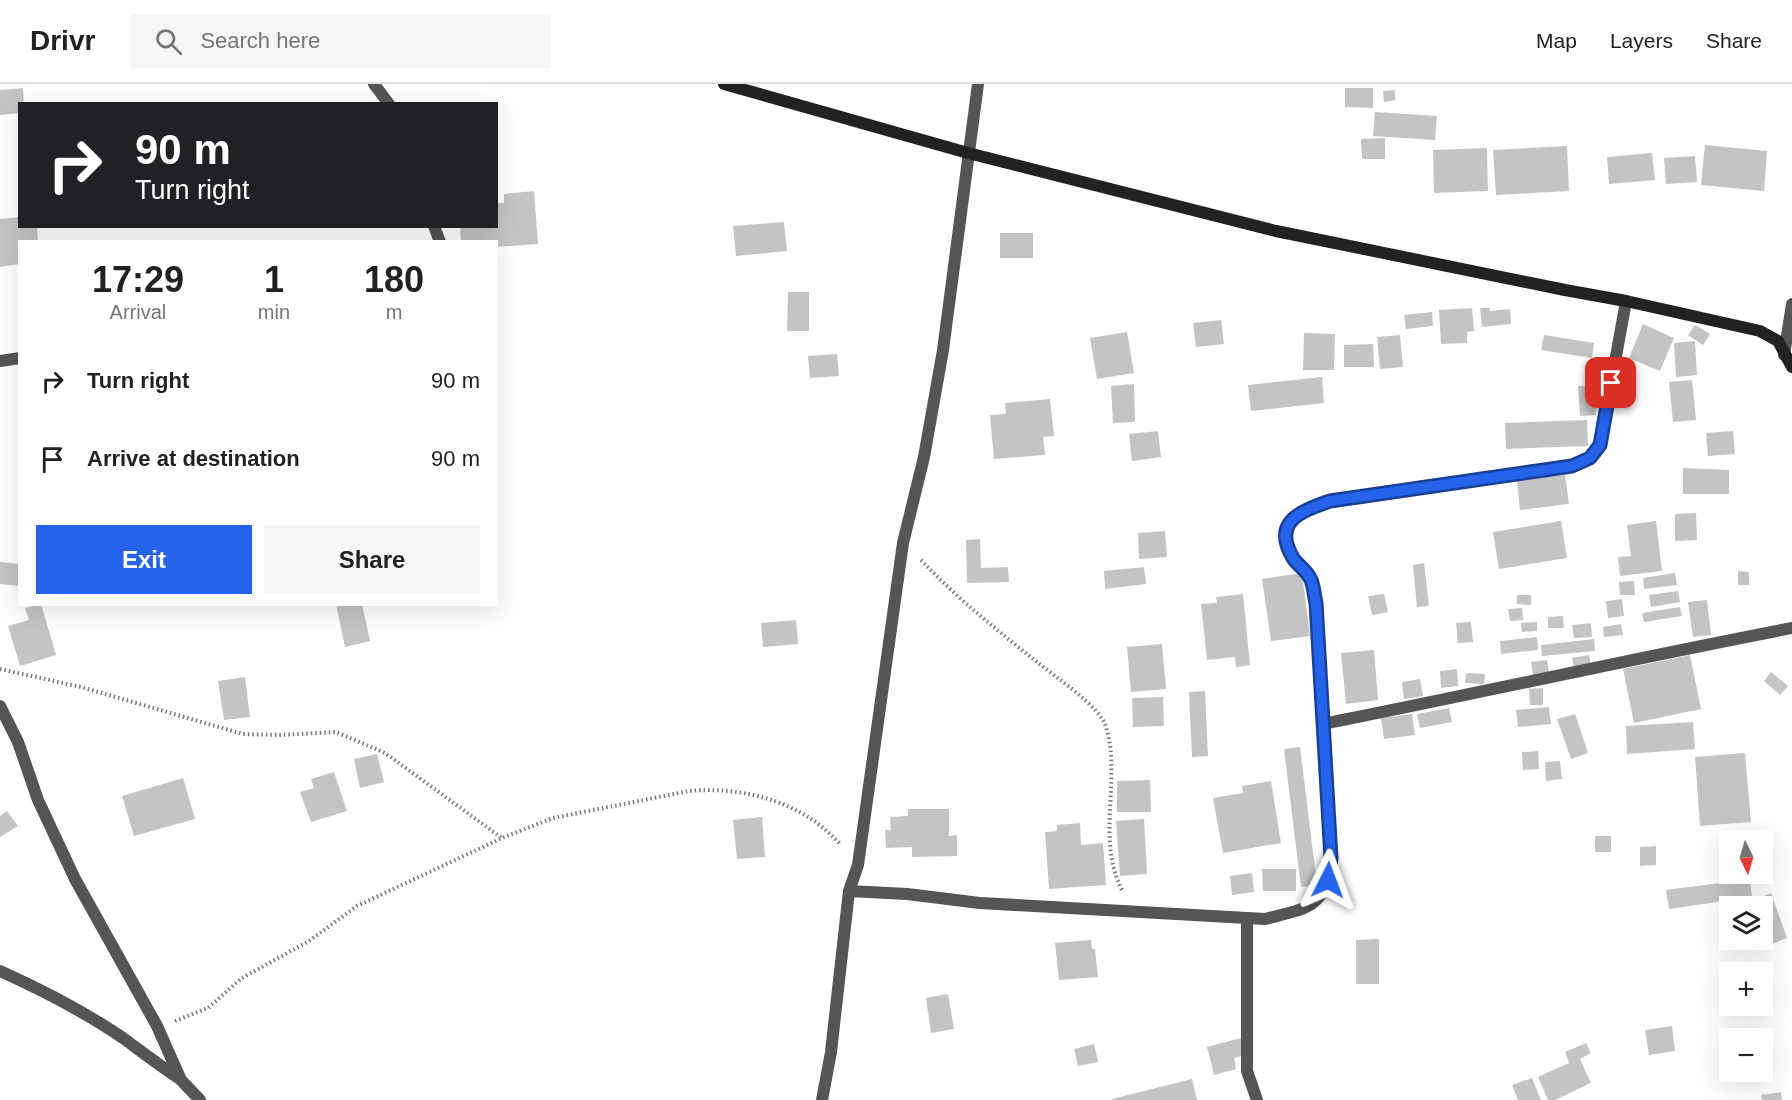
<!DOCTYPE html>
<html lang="en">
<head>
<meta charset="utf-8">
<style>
  body { margin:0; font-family:Helvetica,sans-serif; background:#f6f6f6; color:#202124; height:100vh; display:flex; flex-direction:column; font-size:22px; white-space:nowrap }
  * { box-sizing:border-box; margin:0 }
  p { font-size:20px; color:#757577 }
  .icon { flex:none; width:33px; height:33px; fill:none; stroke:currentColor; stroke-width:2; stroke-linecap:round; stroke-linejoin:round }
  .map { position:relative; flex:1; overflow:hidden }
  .drawer { position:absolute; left:18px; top:156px; width:480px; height:366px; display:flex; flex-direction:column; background:#fff; border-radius:0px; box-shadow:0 6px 24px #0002 }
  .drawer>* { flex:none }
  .guide { position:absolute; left:18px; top:18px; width:480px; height:126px; border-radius:0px; box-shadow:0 6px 24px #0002; background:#202124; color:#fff; overflow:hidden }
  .needle { width:39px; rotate:175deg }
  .fabs { position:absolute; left:1719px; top:746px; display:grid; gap:12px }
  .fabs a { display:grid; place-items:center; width:54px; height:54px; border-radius:0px; background:#fff; box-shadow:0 6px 24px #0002; font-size:30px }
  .pin { position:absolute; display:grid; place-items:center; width:51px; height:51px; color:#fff; margin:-26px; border-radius:12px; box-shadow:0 3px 9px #0006 }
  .me { position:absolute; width:66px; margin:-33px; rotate:3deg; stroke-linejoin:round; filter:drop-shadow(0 0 4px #0008) }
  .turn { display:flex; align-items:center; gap:21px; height:126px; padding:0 18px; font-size:27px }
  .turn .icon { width:78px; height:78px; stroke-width:2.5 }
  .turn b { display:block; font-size:42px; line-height:51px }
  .eta { display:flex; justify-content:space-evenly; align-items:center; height:102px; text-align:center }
  .eta b { font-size:36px; font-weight:700; line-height:42px }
  .primary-button { display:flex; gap:12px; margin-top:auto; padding:12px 18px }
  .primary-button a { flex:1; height:69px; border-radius:0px; background:#2563eb; color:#fff; font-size:24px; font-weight:700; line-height:69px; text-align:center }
  .primary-button a+a { background:#f6f6f6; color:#202124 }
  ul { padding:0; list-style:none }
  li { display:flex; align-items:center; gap:18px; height:78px; padding:0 18px }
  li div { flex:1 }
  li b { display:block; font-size:22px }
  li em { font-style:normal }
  header { display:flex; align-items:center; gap:36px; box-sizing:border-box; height:84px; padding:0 30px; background:#fff; border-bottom:2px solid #e0e0e0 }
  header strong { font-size:28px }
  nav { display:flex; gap:33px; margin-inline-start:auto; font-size:21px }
  .search { width:420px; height:54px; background:#f6f6f6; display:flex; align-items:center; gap:15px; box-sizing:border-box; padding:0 21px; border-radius:0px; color:#757577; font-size:22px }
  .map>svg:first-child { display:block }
</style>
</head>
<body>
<header>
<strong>Drivr</strong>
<div class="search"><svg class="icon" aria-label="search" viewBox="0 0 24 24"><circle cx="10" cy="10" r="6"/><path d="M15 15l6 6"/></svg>Search here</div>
<nav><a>Map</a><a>Layers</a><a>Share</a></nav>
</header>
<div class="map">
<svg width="1792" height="1016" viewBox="0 0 1792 1016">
  <rect width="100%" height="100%" fill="#fff"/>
  <path fill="#c4c4c4" d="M23,4L24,20H20V29L0,31V6Z
    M1345,4H1373V24L1345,23Z
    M1395,6V16L1384,18L1383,7Z
    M1375,28L1437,32L1435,56L1373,52Z
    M1385,54V75H1362L1361,55Z
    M1705,61L1767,67L1764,107L1701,101Z
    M1567,62L1569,107L1496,111L1493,66Z
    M1487,64L1488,107L1434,109L1433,66Z
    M1652,69L1655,96L1609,100L1607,73Z
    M1695,72L1697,98L1666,100L1664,74Z
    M534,107L538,160L496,163V158H461L460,142H496V119H504V110Z
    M20,133V142H37L38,158H20V180L0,183V135Z
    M784,138L787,167L736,172L733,142Z
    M1000,149H1033V174H1000Z
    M788,208H809V247H787Z
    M1472,224L1474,247L1467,248V259L1441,260L1439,226Z
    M1480,224H1490V227L1510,225L1511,240L1482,243Z
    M1432,228L1433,242L1406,245L1404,231Z
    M1221,236L1224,260L1196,263L1193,239Z
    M1643,240L1674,254L1660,287L1629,274Z
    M1695,241L1710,250L1703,261L1688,251Z
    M1127,248L1134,289L1097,295L1090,254Z
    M1304,249L1335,250L1334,286H1303Z
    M1400,251L1403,283L1380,285L1377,253Z
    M1544,251L1594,259L1592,274L1541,266Z
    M1695,257L1697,291L1676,293L1674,259Z
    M1373,260L1374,283H1344V261Z
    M837,270L839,292L810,294L808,272Z
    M1322,293L1324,319L1251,327L1248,301Z
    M1692,296L1696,336L1673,338L1669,298Z
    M1134,300L1135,338L1113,339L1111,302Z
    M1595,301L1596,331L1580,332L1578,302Z
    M1050,315L1054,352L1043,353L1045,371L994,375L990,331L1006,330L1005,319Z
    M1587,336L1588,362L1506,365L1505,339Z
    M1158,347L1161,373L1132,377L1129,350Z
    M1733,347L1735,370L1708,372L1706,349Z
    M1683,384L1729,386V410H1683Z
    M1565,391L1569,420L1520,426L1517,396Z
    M1696,429L1697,456L1675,457V430Z
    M1561,437L1567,474L1499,485L1493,448Z
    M1656,437L1662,487L1620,492L1618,473L1631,472L1627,441Z
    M1165,447L1167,473L1139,475L1138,449Z
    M980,455L981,484L1008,483L1009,498L967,499L966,456Z
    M0,478L20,480L19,502L0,500Z
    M1424,479L1429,522L1417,523L1413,481Z
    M1144,483L1146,500L1105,505L1104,487Z
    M1738,487L1749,488V501H1738Z
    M1302,489L1310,552L1271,557L1262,495Z
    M1675,489L1677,501L1644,505L1643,494Z
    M1634,497L1635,511H1620L1619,498Z
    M1678,507L1680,518L1651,523L1649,511Z
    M1243,510L1250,581L1236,583L1235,573L1207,576L1201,520L1217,519L1216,513Z
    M1384,510L1388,528L1372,531L1368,512Z
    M1517,511H1531V521L1517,520Z
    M1622,515L1624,532L1608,534L1606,517Z
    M1707,516L1711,551L1693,553L1688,518Z
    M41,520L56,571L20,582L8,542L29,536L25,524Z
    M336,520H362L370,557L345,563Z
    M1680,523L1682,532L1644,538L1642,529Z
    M1522,524L1523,536L1510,537L1508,525Z
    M1563,532L1564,544H1548V533Z
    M796,536L798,560L763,563L761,539Z
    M1471,538L1473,558L1458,559L1456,539Z
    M1537,538V547L1522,548L1521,539Z
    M1591,539L1592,553L1574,554L1572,541Z
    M1621,540L1623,551L1604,553L1603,543Z
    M1537,553L1538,566L1501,570L1500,557Z
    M1594,555L1595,567L1542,572L1541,561Z
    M1162,560L1166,605L1131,608L1127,563Z
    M1374,566L1378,616L1346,620L1341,569Z
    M1589,571L1591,581L1574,584L1572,574Z
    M1690,571L1701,625L1634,639L1623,585Z
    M1547,576L1549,589L1533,591L1531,578Z
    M1457,585L1458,602L1441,604L1440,587Z
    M1771,588L1788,602L1780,611L1764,597Z
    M1466,589L1485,590L1484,600L1465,599Z
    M245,593L250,633L224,636L218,597Z
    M1420,595L1423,612L1404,615L1402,598Z
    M1543,604V621H1530L1529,605Z
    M1205,607L1208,672L1192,673L1189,608Z
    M1163,613L1164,642L1133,643L1132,614Z
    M1549,623L1551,640L1518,643L1516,626Z
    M1449,624L1452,638L1420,644L1417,630Z
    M1412,630L1415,651L1384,655L1381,634Z
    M1575,630L1588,669L1571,675L1557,635Z
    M1693,638L1695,665L1627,670L1626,642Z
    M1300,663L1317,801L1301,803L1284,665Z
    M1538,667L1539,685L1523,686L1522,668Z
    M1745,669L1751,738L1700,742L1695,673Z
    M377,670L384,698L360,704L354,675Z
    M1560,677L1562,695L1546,697L1545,678Z
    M334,688L347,727L311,738L300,708L314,704L311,695Z
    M183,694L195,735L134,752L122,712Z
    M1150,696L1151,728H1117V697Z
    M1271,697L1281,759L1223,769L1213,714L1243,709L1242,702Z
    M908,725H949V752L957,751V772L912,773V763L886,764L885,746H891L890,733L908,732Z
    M7,727L18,742L0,753V732Z
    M762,733L765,773L737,775L733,736Z
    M1144,735L1147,790L1120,792L1116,737Z
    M1080,739L1081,761L1103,759L1106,801L1049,805L1045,748L1057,747V741Z
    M1595,752H1611V768H1595Z
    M1656,762V781L1640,782V763Z
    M1262,785H1296V807H1263Z
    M1252,789L1254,808L1232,811L1230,792Z
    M1750,795L1752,813L1669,825L1666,806Z
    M1771,809L1787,854L1770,861L1762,840V822H1756L1754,816Z
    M1379,855V900H1356V856Z
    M1091,856L1092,865H1095L1098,893L1059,896L1055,859Z
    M948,910L954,945L931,949L926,914Z
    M1672,942L1675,967L1649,971L1645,946Z
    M1241,954L1245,971L1234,974L1236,985L1214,991L1207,963Z
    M1586,959L1591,969L1580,975L1591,999L1555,1016H1548L1538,993L1569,979L1565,968Z
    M1094,960L1098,978L1078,982L1074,965Z
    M1532,994L1541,1016H1518L1512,1001Z
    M1192,995L1197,1016H1112V1015Z
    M1781,1008L1782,1016H1762L1761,1011Z"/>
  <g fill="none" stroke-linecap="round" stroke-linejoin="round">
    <path stroke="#777" stroke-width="4" stroke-dasharray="1.5 3" stroke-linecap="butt" d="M921,476C939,495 958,513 977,529C997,546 1017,562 1037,578C1055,593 1100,622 1106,643C1122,697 1095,755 1123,808
      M0,585L81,603L243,650L281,651L336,648L385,669L502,754
      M175,937L208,924L242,894L309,857L357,822L502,754L553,734L689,707C744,702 803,718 840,760"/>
    <path stroke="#555" stroke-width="12" d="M374,0L389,20
      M434,142L440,158
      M1784,271L1792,220
      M0,277L20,274
      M0,622L18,658L38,716L75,795L157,942L181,996L200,1016
      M1323,640C1480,609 1635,574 1792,544
      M849,807L907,810L980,819L1265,835C1309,824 1326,824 1331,774L1316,519C1314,511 1314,503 1311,496C1307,486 1298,482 1293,474C1271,437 1302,427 1330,417L1572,382L1590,373L1600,361L1626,217
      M1247,834V987L1257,1016
      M0,887C42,906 85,928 123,954C142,968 160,982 180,995
      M822,1016L831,968L849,807L858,781L903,459L924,373L943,266L978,0"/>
    <path stroke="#222" stroke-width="12" d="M724,0L968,69L1276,147L1565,206L1626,217L1760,247L1778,257L1792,283"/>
  </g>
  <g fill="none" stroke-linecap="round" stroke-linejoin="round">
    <g stroke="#184099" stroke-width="15">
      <path id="route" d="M1328,796L1331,774L1316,519C1314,511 1314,503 1311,496C1307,486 1298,482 1293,474C1271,437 1302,427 1330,417L1572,382L1590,374L1600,361L1611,299"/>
    </g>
    <use href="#route" stroke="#2563eb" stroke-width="10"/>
  </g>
</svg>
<div class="fabs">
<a><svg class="needle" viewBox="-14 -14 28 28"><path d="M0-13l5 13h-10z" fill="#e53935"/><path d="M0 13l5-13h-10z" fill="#757577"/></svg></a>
<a><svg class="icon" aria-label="layers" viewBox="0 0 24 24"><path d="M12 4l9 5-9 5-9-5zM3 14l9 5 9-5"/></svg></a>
<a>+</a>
<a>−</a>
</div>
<div class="pin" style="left:1611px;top:299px;background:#d93025"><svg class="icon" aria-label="arrive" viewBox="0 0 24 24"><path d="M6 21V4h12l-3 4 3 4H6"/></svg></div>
<svg class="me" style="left:1328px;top:796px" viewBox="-20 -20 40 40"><path d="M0-17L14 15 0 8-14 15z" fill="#2563eb" stroke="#fff" stroke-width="4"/></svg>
<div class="guide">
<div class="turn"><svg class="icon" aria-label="right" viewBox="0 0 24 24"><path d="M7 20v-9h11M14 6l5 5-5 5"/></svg><div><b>90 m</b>Turn right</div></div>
</div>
<section class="drawer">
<div class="eta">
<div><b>17:29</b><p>Arrival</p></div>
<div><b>1</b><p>min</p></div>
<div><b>180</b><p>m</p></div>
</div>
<ul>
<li><svg class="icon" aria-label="right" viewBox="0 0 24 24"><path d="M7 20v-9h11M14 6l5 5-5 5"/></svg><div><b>Turn right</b></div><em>90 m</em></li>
<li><svg class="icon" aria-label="arrive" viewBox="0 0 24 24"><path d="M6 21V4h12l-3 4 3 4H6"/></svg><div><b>Arrive at destination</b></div><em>90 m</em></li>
</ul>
<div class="primary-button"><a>Exit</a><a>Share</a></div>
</section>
</div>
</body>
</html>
